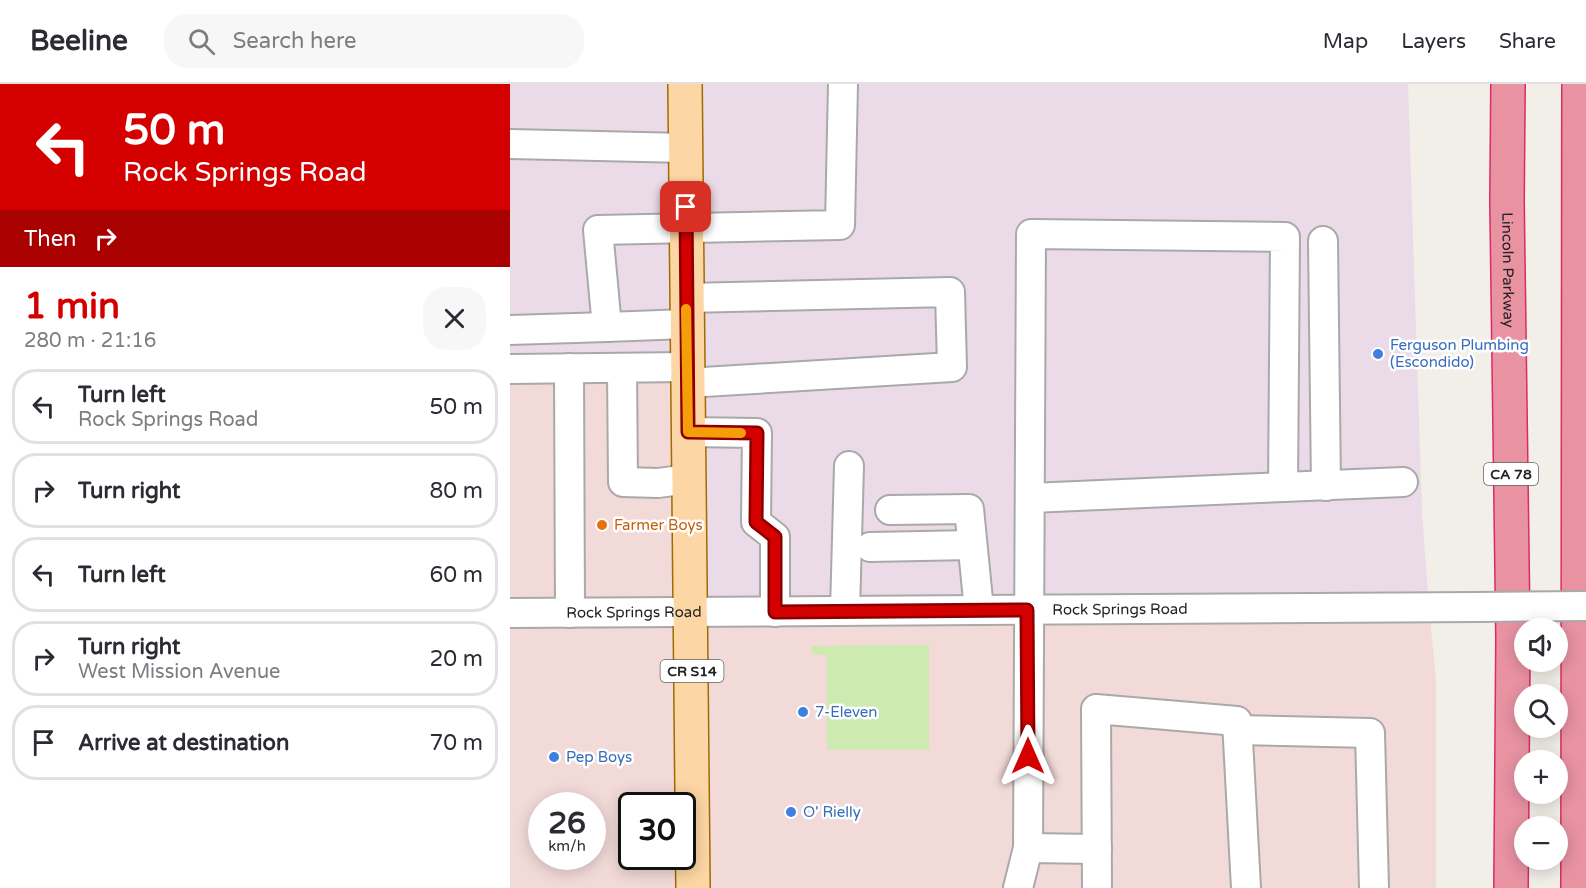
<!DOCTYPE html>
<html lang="en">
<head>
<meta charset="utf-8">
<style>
  body { margin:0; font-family:"Varela Round",sans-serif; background:#f7f7f7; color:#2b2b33; height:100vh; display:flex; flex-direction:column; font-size:22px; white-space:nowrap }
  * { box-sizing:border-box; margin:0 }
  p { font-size:20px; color:#7c7c81 }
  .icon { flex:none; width:33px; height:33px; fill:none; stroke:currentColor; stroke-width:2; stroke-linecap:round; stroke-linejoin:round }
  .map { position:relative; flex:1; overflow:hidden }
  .sheet { display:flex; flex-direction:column; background:#fff; width:510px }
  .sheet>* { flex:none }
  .banner { background:#d40000; color:#fff; overflow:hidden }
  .tools { position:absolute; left:1004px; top:534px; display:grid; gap:12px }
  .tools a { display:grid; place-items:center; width:54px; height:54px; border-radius:50%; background:#fff; box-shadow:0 3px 15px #0003; font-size:30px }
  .speed { position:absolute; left:18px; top:708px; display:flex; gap:12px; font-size:30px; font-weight:700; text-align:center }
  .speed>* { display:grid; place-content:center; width:78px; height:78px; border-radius:50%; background:#fff; box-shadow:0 3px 15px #0003; line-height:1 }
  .speed small { font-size:15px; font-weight:400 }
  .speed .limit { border:3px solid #111; border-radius:9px; background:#fff; color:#111 }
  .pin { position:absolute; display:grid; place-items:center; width:51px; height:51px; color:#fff; margin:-26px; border-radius:12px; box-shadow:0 3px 9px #0006 }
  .me { position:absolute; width:66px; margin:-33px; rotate:0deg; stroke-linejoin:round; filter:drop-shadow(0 0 4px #0008) }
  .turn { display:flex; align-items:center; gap:21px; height:126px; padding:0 24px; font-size:27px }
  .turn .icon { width:78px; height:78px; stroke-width:2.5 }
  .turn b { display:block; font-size:42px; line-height:51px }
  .then { display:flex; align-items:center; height:57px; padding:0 24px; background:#0003; gap:12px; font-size:22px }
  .round { display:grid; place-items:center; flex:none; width:63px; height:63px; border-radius:24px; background:#f7f7f7 }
  .overview { display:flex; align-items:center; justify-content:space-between; height:102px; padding:0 24px }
  h1 { font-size:36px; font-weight:700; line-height:45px; color:#d40000 }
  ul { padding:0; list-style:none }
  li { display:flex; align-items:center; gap:18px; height:75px; margin:0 12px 9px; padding:0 12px; border:3px solid #e1e1e2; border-radius:24px }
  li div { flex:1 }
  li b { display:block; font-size:22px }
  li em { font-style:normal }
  header { display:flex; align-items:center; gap:36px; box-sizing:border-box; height:84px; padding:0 30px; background:#fff; border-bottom:2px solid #e1e1e2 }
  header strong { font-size:28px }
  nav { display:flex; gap:33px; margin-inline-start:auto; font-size:21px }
  .search { width:420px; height:54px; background:#f7f7f7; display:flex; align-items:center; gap:15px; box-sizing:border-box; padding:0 21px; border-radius:24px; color:#7c7c81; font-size:22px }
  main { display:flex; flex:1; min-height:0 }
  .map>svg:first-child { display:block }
</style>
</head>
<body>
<header>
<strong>Beeline</strong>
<div class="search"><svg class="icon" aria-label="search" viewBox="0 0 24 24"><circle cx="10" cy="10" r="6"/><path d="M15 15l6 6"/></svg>Search here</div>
<nav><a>Map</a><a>Layers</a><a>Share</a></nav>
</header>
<main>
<section class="sheet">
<div class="banner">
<div class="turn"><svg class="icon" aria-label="left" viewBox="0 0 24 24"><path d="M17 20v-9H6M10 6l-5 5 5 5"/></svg><div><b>50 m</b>Rock Springs Road</div></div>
<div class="then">Then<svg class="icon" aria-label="right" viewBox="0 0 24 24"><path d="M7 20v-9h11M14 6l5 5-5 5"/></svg></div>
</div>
<div class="overview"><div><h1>1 min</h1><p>280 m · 21:16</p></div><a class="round"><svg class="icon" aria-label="close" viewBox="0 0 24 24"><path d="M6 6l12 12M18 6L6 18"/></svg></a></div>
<ul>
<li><svg class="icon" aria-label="left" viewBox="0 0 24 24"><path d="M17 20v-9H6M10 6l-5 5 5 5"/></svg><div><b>Turn left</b><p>Rock Springs Road</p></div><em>50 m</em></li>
<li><svg class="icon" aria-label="right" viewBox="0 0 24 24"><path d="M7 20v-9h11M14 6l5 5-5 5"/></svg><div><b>Turn right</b></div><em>80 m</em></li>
<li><svg class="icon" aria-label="left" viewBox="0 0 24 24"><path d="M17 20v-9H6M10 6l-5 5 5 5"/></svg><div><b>Turn left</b></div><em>60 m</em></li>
<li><svg class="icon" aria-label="right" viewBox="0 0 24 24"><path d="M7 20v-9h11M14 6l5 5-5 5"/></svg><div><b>Turn right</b><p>West Mission Avenue</p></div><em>20 m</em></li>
<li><svg class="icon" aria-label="arrive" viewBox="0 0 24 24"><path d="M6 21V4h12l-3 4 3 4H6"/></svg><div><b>Arrive at destination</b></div><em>70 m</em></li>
</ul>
</section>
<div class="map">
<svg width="1076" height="804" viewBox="0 0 1076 804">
  <rect width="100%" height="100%" fill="#f2efe9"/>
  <path fill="#f2dad9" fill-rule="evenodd" d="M176,268L919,524L926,595V804H0V269ZM32,722H82V772H32ZM122,722H172V772H122Z"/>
  <path fill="#ebdbe8" d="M0,0H898L912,428L919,524L182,530L176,268L0,269Z"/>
  <path fill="#cdebb0" d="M419,561V666H317V571L302,570V562Z"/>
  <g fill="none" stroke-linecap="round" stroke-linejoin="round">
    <g stroke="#a9a9a9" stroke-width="32">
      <g id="minor">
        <path d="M0,60L176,64"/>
        <path d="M813,157L816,402"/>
        <path d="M176,214L440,208L442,283L177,299"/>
        <path d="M176,240L97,243L88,146L330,141L333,0"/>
        <path d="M0,246L97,243"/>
        <path d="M59,284L60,529"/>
        <path d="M112,284L113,398L148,399L179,395"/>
        <path d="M0,285L176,283"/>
        <path d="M178,348L247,349L246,438L265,453V528"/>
        <path d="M773,403L893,398"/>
        <path d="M380,426L459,425L469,526"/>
        <path d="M360,463L462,461"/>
        <path d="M335,527L339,382"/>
        <path id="s1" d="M0,529L967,523"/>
        <path d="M727,646L860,649L864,804"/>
        <path d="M518,764L587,765"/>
        <path d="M508,804L518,764L521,150L775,153L773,403L521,414"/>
        <path d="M587,804L586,625L727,637L736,804"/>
      </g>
    </g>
    <g stroke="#a06b00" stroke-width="36">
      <path id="major" d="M175,0C176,268 182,536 183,804"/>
    </g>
    <g stroke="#dc2a67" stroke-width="36">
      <g id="highway">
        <path id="s2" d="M998,0L997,117L1003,554L1001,804"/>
        <path d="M1068,804L1069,0"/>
      </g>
    </g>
    <use href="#minor" stroke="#fff" stroke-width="28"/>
    <use href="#major" stroke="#fcd6a4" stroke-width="33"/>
    <use href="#highway" stroke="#e892a2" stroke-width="33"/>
    <g stroke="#a9a9a9" stroke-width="32" stroke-linecap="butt">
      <path id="minor-bridge" d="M967,523L1076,522"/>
    </g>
    <use href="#minor-bridge" stroke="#fff" stroke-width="28"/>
  </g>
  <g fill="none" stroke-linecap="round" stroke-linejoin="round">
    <g stroke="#8a0000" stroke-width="15">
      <path id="route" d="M176,123L178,348L247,349L246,438L265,453V528L517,526L518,672"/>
    </g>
    <use href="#route" stroke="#d40000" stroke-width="10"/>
    <path stroke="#f59e0b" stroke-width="10" d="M176,225L178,348L231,349"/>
  </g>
  <g fill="#3f7fe0" stroke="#fff" stroke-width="2">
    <circle cx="868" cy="270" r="6"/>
    <circle cx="293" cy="628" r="6"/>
    <circle cx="44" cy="673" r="6"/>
    <circle cx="281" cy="728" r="6"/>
  </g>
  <circle fill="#e8710a" stroke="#fff" stroke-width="2" cx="92" cy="441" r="6"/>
  <g text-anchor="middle" stroke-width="5" stroke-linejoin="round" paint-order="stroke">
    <g fill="#fff" stroke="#646464" stroke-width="1.5">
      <rect x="974" y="379" width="54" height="22" rx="4.5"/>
      <rect x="150.5" y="576" width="63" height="22" rx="4.5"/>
    </g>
    <g font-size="14" font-weight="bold" fill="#222">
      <text x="1001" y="395">CA 78</text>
      <text x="182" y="592">CR S14</text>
    </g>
    <g font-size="15" fill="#222" stroke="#fff">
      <text dy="5" stroke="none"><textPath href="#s2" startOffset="186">Lincoln Parkway</textPath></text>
      <text dy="5" stroke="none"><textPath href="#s1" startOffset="610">Rock Springs Road</textPath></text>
      <text dy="5" stroke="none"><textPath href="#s1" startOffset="124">Rock Springs Road</textPath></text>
    </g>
    <g font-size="15" fill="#366cbe" stroke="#fff" text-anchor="start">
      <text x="880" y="266">Ferguson Plumbing<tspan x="880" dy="17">(Escondido)</tspan></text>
      <text x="305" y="633">7-Eleven</text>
      <text x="56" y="678">Pep Boys</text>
      <text x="293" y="733">O' Rielly</text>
    </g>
    <g font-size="15" fill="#c56008" stroke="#fff" text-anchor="start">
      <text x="104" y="446">Farmer Boys</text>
    </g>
  </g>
</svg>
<div class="tools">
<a><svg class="icon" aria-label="sound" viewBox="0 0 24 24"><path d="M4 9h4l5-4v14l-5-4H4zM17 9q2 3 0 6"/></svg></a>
<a><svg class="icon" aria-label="search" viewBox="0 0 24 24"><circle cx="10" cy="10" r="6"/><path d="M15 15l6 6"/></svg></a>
<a>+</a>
<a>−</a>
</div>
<div class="speed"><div>26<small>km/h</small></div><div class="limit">30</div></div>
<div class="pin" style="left:176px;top:123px;background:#d93025"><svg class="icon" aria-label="arrive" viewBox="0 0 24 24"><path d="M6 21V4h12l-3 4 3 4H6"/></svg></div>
<svg class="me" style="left:518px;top:672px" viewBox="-20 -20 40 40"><path d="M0-17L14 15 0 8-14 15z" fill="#d40000" stroke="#fff" stroke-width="4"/></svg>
</div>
</main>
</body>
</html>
